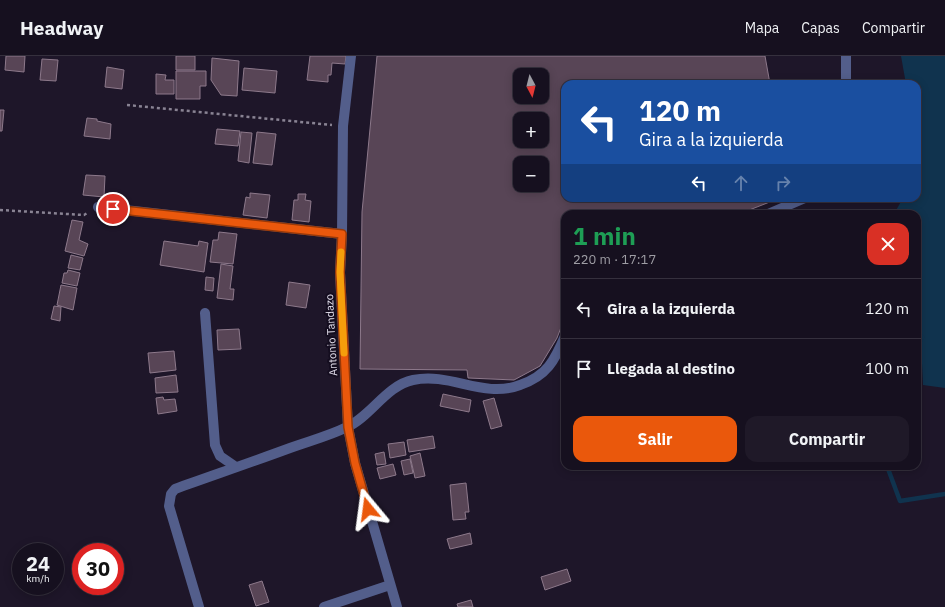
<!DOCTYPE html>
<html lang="es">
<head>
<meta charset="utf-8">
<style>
  body { margin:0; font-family:"IBM Plex Sans",sans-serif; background:#1f1928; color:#f1f3f6; height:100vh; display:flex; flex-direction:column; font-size:15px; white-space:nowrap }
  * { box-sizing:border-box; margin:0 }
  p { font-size:13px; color:#9e9da4 }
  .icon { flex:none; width:22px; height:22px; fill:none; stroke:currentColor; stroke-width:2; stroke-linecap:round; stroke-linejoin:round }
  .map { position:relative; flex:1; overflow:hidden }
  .details { position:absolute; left:561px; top:154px; width:360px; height:260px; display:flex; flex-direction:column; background:#16101f; border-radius:12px; box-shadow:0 2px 10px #0003,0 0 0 1px #35303d }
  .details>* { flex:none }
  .banner { position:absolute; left:561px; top:24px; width:360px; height:122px; border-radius:12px; box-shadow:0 2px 10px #0003,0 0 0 1px #35303d; background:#1a4fa0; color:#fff; overflow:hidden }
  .needle { width:26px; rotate:173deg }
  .buttons { position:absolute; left:513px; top:12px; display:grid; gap:8px }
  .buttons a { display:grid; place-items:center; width:36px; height:36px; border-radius:8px; background:#16101f; box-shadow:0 2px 10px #0003,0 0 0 1px #35303d; font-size:20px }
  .speed { position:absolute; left:12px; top:487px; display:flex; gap:8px; font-size:20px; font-weight:700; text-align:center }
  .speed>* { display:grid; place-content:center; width:52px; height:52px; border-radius:50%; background:#16101f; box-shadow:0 2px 10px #0003,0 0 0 1px #35303d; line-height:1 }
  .speed small { font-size:10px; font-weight:400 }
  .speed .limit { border:6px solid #d22; background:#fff; color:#111 }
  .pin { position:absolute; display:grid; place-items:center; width:34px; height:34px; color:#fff; margin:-17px; border:2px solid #fff; border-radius:50%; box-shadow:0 1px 4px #0007 }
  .me { position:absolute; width:44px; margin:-22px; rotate:344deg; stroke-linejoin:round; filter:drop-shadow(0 0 3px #0008) }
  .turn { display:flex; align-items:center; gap:14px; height:84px; padding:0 12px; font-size:18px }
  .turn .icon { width:52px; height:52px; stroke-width:2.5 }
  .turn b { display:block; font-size:28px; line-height:34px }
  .lanes { display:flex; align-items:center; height:38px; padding:0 12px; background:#0003; justify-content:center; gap:20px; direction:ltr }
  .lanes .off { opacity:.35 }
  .round { display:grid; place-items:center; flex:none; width:42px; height:42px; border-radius:12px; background:#1f1928 }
  .head { display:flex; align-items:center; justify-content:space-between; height:68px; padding:0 12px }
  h1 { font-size:24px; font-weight:700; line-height:30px; color:#1e9e55 }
  .primary-button { display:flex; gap:8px; margin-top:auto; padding:8px 12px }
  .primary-button a { flex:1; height:46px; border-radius:12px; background:#ea580c; color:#fff; font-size:16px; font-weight:700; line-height:46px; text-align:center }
  .primary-button a+a { background:#1f1928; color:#f1f3f6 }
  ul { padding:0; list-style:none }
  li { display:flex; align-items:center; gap:12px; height:60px; padding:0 12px; border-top:1px solid #35303d }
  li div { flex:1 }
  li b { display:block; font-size:15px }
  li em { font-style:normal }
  header { display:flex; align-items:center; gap:24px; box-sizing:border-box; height:56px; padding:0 20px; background:#16101f; border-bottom:1px solid #35303d }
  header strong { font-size:19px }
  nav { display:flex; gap:22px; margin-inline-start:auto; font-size:14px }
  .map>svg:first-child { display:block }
</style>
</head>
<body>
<header>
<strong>Headway</strong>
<nav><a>Mapa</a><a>Capas</a><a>Compartir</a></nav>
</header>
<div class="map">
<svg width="945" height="551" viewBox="0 0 945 551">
  <rect width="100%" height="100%" fill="#1e1629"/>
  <path fill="#10334e" d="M901,0H945V332L923,329L921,286L917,273V158H894L903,142H917V119L921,113L917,92V28H906Z"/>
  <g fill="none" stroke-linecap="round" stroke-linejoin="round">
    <path stroke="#10334e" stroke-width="4.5" d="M917,290L922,281
      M887,410L900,445L945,438"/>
  </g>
  <path fill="#584556" stroke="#8d798b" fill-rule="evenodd" d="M6,0H25L24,16L5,14Z
    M176,0H195V14H176Z
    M310,0H346L345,8L332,7L331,19H328V26L307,24Z
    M377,0H765L770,28H565V142H780L739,158H565V261L557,282L540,310L514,324L468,322L467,314L360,313L362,156ZM520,19H542V41H520ZM520,63H542V85H520ZM520,107H542V129H520Z
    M212,2L239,5L237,40L221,39L211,24Z
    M42,3L58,4L56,25L40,24Z
    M107,11L124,14L122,33L105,31Z
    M244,12L277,15L275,37L242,34Z
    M176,15H206V30H200V43H176Z
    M156,18L166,19L165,24H174V38H156Z
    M0,54H4L2,75H0Z
    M87,62L97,63V65L111,68L110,83L84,80Z
    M217,73L240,75L238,90L215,88Z
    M241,76L252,77L249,107L238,105Z
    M257,76L276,78L272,109L253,107Z
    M86,119L105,120L104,141L83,139Z
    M250,137L270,139L267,162L243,159L246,141L250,142Z
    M298,138H306L305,144L311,145L309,166L292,164L294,144H298Z
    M72,164L83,166L79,184L88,188L84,200L65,195Z
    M219,176L237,178L233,208L210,206L213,184H218Z
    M164,185L198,190L199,185L208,187L204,216L160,209Z
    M71,199L83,202L80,214L68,212Z
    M221,208L233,210L230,233H234L233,244L217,242Z
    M68,214L80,217L77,230L62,227L64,217H67Z
    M206,221L214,222L213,235L205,234Z
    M289,226L310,229L306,252L286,249Z
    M61,229L77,232L73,254L57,249Z
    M54,250L61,251L60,265L51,263Z
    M239,273L241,293L218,294L217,274Z
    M174,295L176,314L150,317L148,297Z
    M176,319L178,336L156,337L155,322Z
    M443,338L471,344L469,356L440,350Z
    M163,341L164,344L175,343L177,355L158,358L156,342Z
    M494,342L502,370L491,373L483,345Z
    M433,380L435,392L409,396L407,384Z
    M404,386L406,399L390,402L388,388Z
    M384,396L386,408L377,409L375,398Z
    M420,397L425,420L415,422L410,400Z
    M410,403L413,417L404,419L401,405Z
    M393,408L396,419L380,423L377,412Z
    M466,427L469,456H465L466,463L453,464L450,429Z
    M470,477L472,488L450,493L447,483Z
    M567,513L571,525L545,534L541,521Z
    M262,525L269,546L256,550L249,529Z
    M471,544L473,551H458L457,548Z"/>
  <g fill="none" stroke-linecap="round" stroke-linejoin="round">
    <path stroke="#898393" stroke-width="2.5" stroke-dasharray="3 3" stroke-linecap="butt" d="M127,49L332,69
      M0,154L84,159L89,156"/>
    <path stroke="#535e8b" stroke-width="10" d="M351,0L343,70L342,178L340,217L348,371L355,407L397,551
      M846,0V28
      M98,151L342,178
      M768,158L805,142
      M205,257L215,389L220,400L236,411
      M199,551L169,450L171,438L175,433C214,419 252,406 290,392C309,385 329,380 347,371C370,361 387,329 413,324C451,316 483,343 520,329C547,320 555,304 565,280
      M324,551L390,529"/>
  </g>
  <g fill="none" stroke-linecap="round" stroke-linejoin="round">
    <g stroke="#983908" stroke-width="10">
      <path id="route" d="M113,153L342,178L340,216L348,371L355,407L368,453"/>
    </g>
    <use href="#route" stroke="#ea580c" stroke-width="7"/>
    <path stroke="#f59e0b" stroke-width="7" d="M341,196L340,216L344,297"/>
  </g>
  <g text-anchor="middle" stroke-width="4" stroke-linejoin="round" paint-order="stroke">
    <g font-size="11" fill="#e6e2ef" stroke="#140d1f">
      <text transform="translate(331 279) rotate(-93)" y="4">Antonio Tandazo</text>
    </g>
  </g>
</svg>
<div class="buttons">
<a><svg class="needle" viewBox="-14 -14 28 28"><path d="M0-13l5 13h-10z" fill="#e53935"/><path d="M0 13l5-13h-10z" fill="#9e9da4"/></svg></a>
<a>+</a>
<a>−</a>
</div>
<div class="speed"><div>24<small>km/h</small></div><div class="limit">30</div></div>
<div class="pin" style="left:113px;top:153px;background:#d93025"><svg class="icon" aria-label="arrive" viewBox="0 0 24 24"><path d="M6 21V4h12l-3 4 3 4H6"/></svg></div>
<svg class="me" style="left:368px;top:453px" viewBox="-20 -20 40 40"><path d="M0-17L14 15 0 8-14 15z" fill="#ea580c" stroke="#fff" stroke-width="4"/></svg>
<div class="banner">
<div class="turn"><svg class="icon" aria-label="left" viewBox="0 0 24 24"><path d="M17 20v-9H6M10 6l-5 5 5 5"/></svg><div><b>120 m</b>Gira a la izquierda</div></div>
<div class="lanes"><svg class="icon" aria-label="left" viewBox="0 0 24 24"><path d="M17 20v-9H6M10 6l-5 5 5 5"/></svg><svg class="icon off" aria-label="ahead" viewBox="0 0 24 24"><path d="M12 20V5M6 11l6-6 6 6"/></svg><svg class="icon off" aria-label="right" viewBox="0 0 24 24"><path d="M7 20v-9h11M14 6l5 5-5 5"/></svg></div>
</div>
<section class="details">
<div class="head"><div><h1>1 min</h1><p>220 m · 17:17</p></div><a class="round" style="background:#d93025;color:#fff"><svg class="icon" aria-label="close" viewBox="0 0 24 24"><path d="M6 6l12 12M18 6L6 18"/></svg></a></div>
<ul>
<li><svg class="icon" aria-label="left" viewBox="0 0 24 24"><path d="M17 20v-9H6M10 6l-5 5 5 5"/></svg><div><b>Gira a la izquierda</b></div><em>120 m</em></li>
<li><svg class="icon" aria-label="arrive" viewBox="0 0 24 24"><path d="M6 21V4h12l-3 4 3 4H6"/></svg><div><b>Llegada al destino</b></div><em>100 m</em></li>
</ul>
<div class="primary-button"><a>Salir</a><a>Compartir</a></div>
</section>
</div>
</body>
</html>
